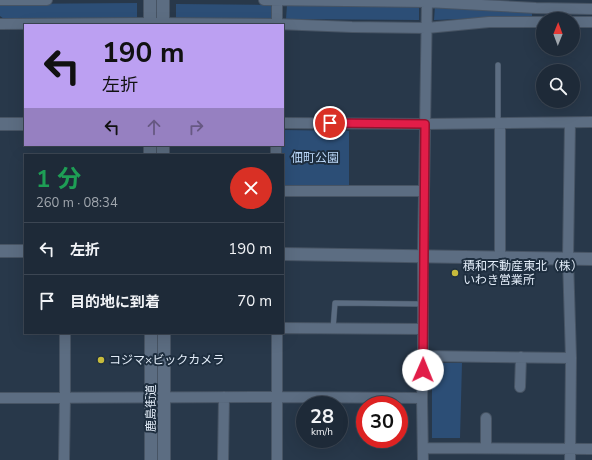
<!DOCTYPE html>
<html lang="ja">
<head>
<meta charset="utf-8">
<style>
  body { margin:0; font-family:"Nunito Sans","Noto Sans JP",sans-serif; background:#263240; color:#f1f3f6; height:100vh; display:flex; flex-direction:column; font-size:15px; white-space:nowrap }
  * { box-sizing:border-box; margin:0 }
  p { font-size:13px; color:#a1a7ae }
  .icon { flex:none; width:22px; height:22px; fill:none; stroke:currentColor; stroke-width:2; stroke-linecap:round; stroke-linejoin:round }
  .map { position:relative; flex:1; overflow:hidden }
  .details { position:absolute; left:24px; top:154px; width:260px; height:180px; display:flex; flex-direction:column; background:#1e2a38; border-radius:0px; box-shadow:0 4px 16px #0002,0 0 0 1px #3c4653 }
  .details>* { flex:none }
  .guide { position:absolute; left:24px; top:24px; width:260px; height:122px; border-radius:0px; box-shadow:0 4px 16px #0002,0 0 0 1px #3c4653; background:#bca0f2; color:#111; overflow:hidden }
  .needle { width:26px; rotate:1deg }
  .controls { position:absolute; left:536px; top:12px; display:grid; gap:8px }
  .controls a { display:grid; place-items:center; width:44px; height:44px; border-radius:50%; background:#1e2a38; box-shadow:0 4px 16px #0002,0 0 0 1px #3c4653; font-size:20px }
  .speed { position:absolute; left:296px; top:396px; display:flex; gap:8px; font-size:20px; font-weight:700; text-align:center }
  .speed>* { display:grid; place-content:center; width:52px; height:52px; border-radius:50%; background:#1e2a38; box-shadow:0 4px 16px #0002,0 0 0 1px #3c4653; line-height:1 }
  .speed small { font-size:10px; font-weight:400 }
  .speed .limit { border:6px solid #d22; background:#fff; color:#111 }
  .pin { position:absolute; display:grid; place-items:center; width:34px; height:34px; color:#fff; margin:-17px; border:2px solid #fff; border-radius:50%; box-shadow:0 1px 4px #0007 }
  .me { position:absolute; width:44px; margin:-22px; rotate:1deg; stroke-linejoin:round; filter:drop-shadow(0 0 3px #0008) }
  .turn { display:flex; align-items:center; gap:14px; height:84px; padding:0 12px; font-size:18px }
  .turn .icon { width:52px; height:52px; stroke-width:2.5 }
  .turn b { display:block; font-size:28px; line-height:34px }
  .lanes { display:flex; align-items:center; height:38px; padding:0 12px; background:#0003; justify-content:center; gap:20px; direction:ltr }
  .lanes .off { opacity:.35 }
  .round { display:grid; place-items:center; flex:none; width:42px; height:42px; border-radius:21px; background:#263240 }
  .summary { display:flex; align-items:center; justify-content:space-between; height:68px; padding:0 12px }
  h1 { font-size:24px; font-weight:700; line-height:30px; color:#1e9e55 }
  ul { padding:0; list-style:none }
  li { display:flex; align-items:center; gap:12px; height:52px; padding:0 12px; border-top:1px solid #3c4653 }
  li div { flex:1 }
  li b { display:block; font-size:15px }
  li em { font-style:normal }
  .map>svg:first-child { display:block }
</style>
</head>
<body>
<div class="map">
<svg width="592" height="460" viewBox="0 0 592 460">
  <rect width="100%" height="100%" fill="#28384a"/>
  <path fill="#2c4e76" d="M137,3V19H4L0,16V6L3,4Z
    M176,4L270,5L273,8V15L270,20L176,19Z
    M287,5L419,6V20L286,19Z
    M435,6L532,10V16L434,20Z
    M283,130L349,131V186H283V155H281V145H283Z
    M432,363H462L460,438H432Z"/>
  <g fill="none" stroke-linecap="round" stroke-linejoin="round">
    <g stroke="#475464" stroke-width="6">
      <path id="service" d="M498,123V65
        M333,329L335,303L424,304"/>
    </g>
    <g stroke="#475464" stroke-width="12">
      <path id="minor" d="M0,0H47
        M264,0L427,2L536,8L592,9
        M277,0V25
        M573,22H592
        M0,24L150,23L277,24L352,27L427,28L489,22H543
        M283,123L425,124L592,122
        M570,123L568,259L571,358L570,460
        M276,145V155
        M283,191H424
        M500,257V123
        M283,328L423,329
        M277,333V460
        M423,356L571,358
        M520,387L521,357
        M0,398L277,397L422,398
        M423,448L592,449
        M486,448V418
        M64,460L65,398V333
        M223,460L224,397
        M423,460L422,398L423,356V257L427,0"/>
    </g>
    <g stroke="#475464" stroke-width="14">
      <path id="tertiary" d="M150,0V25
        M163,25V0
        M0,124H25
        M150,145V155
        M163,145V155
        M0,251H25
        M283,254L592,259
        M164,333V460
        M151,460V333"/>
    </g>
    <use href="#service" stroke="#5c6d82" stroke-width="5"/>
    <use href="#minor" stroke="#5c6d82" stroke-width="10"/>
    <use href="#tertiary" stroke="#5c6d82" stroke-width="12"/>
  </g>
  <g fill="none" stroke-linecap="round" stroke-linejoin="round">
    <g stroke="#92132f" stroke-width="10">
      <path id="route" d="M330,123L425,124L423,370"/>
    </g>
    <use href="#route" stroke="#e11d48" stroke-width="7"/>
  </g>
  <g fill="#c7bb3c" stroke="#1e2e3f" stroke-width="1.5">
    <circle cx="455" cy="273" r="4"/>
    <circle cx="101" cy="360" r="4"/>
  </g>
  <g text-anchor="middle" stroke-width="4" stroke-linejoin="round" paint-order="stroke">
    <g font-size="12" fill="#bad6f6" stroke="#1e2e3f">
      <text x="315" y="162">佃町公園</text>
    </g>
    <g font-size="12" fill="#e2ecf8" stroke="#1e2e3f" text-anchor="start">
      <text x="463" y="270">積和不動産東北（株）<tspan x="463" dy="14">いわき営業所</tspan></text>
      <text x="109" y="364">コジマ×ビックカメラ</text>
    </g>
    <g font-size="12" fill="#e2ecf8" stroke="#1e2e3f">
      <text transform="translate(151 408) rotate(-90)" y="4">鹿島街道</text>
    </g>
  </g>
</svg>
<div class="controls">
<a><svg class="needle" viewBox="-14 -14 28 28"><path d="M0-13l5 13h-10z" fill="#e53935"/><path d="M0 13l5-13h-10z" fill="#a1a7ae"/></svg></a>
<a><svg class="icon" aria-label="search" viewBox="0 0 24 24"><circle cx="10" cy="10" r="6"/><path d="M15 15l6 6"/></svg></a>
</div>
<div class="speed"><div>28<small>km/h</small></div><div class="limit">30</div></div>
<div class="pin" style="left:330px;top:123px;background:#d93025"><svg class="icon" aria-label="arrive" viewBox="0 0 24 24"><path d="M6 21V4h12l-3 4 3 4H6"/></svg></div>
<svg class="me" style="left:423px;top:370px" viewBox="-20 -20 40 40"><circle r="19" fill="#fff"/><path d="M0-13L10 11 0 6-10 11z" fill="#e11d48"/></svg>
<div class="guide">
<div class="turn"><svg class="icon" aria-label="left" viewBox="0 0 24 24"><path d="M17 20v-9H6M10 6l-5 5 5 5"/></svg><div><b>190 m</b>左折</div></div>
<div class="lanes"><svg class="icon" aria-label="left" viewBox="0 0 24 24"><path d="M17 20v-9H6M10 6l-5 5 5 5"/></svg><svg class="icon off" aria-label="ahead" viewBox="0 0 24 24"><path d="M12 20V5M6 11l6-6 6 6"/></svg><svg class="icon off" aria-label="right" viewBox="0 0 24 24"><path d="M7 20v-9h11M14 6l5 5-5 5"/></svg></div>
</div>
<section class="details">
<div class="summary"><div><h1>1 分</h1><p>260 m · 08:34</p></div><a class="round" style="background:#d93025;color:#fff"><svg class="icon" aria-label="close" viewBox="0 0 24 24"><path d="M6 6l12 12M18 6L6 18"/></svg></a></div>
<ul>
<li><svg class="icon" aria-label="left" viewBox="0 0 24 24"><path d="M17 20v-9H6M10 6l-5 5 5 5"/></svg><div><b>左折</b></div><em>190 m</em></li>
<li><svg class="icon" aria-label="arrive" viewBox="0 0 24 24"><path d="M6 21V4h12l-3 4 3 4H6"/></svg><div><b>目的地に到着</b></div><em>70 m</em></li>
</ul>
</section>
</div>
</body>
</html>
